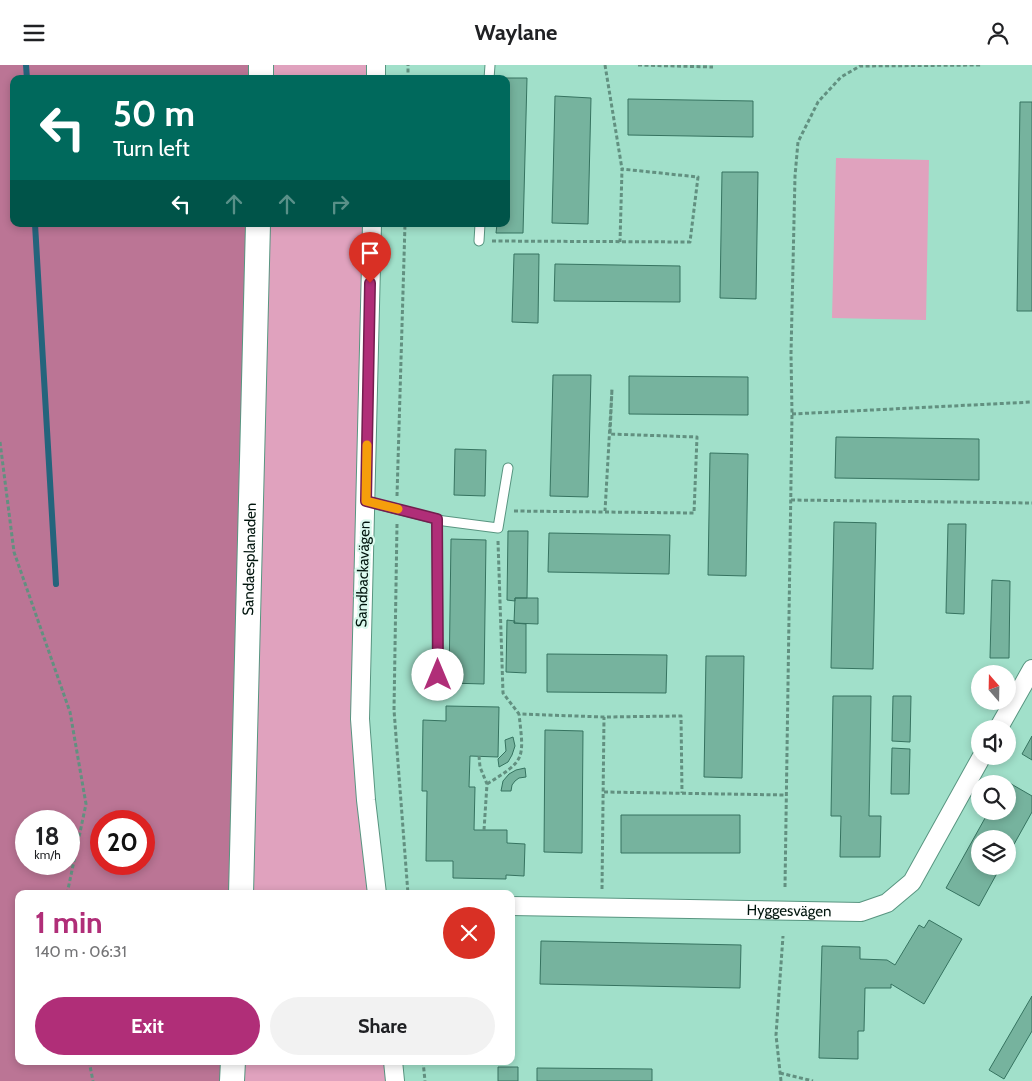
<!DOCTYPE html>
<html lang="en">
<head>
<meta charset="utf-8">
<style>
  body { margin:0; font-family:Cabin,sans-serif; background:#f2f2f2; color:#202124; height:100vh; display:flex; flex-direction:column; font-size:19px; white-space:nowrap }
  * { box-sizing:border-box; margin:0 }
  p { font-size:16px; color:#757577 }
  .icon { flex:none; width:28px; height:28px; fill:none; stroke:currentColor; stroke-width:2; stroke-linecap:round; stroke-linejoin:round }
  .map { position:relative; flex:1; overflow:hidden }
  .side { position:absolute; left:15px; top:825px; width:500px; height:175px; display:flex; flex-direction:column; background:#fff; border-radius:10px; box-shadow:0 2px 8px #0003 }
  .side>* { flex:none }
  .hud { position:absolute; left:10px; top:10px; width:500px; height:152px; border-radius:10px; box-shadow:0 2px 8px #0003; background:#00695c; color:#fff; overflow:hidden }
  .needle { width:32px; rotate:340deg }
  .buttons { position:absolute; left:971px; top:600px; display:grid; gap:10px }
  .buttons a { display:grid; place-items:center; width:45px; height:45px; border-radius:50%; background:#fff; box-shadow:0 2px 8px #0003; font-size:25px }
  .speed { position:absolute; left:15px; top:745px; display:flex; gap:10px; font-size:25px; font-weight:700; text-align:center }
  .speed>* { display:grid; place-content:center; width:65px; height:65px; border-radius:50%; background:#fff; box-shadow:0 2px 8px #0003; line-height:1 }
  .speed small { font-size:12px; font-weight:400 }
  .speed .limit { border:8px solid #d22; background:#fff; color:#111 }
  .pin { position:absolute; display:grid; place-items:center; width:42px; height:42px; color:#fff; margin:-51px -21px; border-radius:50% 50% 50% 0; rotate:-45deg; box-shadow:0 0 5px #0007 }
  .pin .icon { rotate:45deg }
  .me { position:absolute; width:55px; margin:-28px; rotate:0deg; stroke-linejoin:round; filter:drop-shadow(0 0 4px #0008) }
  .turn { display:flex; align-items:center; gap:18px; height:105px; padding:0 20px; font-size:22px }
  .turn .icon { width:65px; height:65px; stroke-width:2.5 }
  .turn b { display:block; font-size:35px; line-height:42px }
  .lanes { display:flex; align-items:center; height:48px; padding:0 20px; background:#0003; justify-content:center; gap:25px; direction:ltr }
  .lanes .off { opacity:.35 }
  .round { display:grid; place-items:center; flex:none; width:52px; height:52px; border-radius:26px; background:#f2f2f2 }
  .summary { display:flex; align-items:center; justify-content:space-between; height:85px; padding:0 20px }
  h1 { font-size:30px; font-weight:800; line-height:38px; color:#b02e78 }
  .primary-button { display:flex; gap:10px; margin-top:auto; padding:10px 20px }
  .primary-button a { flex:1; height:58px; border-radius:30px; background:#b02e78; color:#fff; font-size:20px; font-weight:800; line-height:58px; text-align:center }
  .primary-button a+a { background:#f2f2f2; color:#202124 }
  header { display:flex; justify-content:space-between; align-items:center; height:65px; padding:0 20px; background:#fff; font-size:22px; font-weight:800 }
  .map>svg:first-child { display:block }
</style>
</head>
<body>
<header><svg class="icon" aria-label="menu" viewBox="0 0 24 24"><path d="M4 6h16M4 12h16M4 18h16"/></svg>Waylane<svg class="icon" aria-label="person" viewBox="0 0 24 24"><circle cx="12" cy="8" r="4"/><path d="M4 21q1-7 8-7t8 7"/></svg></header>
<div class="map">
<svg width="1032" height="1016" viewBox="0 0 1032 1016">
  <rect width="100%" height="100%" fill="#a1e0ca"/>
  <path fill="#e0a2be" d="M261,0H376V14H261Z
    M836,93L929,95L926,255L832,253Z
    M258,159H372L362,567L377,829H241Z
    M233,996H393L395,1016H232Z"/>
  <path fill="#bb7595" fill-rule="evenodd" d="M0,0H261V14H14V159H258L241,829H19V996H233L232,1016H0ZM26,756H69V799H26ZM101,756H144V799H101Z"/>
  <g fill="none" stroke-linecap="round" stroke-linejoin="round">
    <path stroke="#24647c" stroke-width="6" d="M26,0L27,14
      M35,159L56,519"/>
  </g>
  <path fill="#76b39e" stroke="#367360" d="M500,13H527L523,168H496L497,159H506V14Z
    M555,31L591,33L588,159L552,158Z
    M628,34L753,36V72L628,70Z
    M1020,37H1032V246H1017Z
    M722,107H758L756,234L720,233Z
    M514,189H539L538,258L512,257Z
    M555,199L680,201V237L554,236Z
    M553,310H591L588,432L550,431Z
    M629,311L748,312V350L629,349Z
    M836,372L979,374V415L835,413Z
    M455,384L486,385L485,431L454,430Z
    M710,388L748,389L746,511L708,510Z
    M834,457L876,458L873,604L831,603Z
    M948,459H966L964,549L946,548Z
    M508,466H528L527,533H515V536L507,535Z
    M549,468L670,470L669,509L548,507Z
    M451,474L486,475L484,619L449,618Z
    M992,515L1010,516L1009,593H990Z
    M515,533H538V559L514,558Z
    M507,555L515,556L514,558L526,559V608L506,607Z
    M547,589L667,590L666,628L547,627Z
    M706,591H744L742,713L704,712Z
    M833,631H871L869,751H881L880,792H840L841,751H831Z
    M893,631H911L910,677L892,676Z
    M446,641L499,642L498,692L470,691L469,722H475L474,765H507V778L525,779L524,811L506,810V814L453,813V796H426L427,726H422L423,655L446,656Z
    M545,665L583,666L582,788L544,787Z
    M1032,671V695L1022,689Z
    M513,672L515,681L512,690L508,697L499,702L498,694L506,686L505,675Z
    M892,683L910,684L909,729H891Z
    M525,703L526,712L519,713L515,716L512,720L511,726H501L503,716L509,709L516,705Z
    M1006,716L1032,731V747L1008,790V774H980V801H1001L979,841L946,823L989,746H1008V719H1004Z
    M621,750H740V788H621Z
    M929,855L962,874L924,939L891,919V923H865L864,966H858V994L819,993L822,881L860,882V894L887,895L895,900L919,860L924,863Z
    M541,876L741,880L740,923L540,919Z
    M1032,931V966L1004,1014L989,1005Z
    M498,1002H518V1016H498Z
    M537,1003L652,1004V1016H537Z"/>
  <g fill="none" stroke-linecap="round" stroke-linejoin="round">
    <g stroke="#589580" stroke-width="11">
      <path id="lane" d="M489,14L490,0
        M479,176L480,159
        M365,436L444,456L498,463L508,403
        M437,454L438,610"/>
    </g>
    <g stroke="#589580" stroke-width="20">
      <g id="street">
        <path d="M376,14V0"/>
        <path d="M372,159L360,654L366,735L377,829"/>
        <path d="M998,664L1032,604"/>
        <path id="s1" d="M511,841L861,847L887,838L912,817L982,691"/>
        <path d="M393,996L395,1016"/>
      </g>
    </g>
    <g stroke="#589580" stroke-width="26">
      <g id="secondary">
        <path d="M261,14V0"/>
        <path id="s2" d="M241,829L258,159"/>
        <path d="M232,1016L233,996"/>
      </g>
    </g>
    <path stroke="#629080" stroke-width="3" stroke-dasharray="4 2.5" stroke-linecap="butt" d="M605,0L622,104
      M638,0L713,2
      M408,14V0
      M492,176L690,177L698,112L622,104L620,177
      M792,349L1032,337
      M0,377L14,487L70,647L86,739L67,829
      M397,431L405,159
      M791,435L1032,438
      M514,446L694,448L697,372L610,369L612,324L605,446
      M397,459L394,645L408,829
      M498,476L503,628L519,649L604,652L681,651L682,728
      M479,691L480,702L487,719L484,765
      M487,719C526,695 524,694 519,649
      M604,727L786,730
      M785,822L792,349L791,289L795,111L798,77L818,37L841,12L860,1L981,0
      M602,824L604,652
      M89,996L93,1016
      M423,996L425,1016
      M780,1008L813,1016
      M781,1016L776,970L783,871"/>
    <use href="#lane" stroke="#fff" stroke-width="9"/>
    <use href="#street" stroke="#fff" stroke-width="18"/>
    <use href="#secondary" stroke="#fff" stroke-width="24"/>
  </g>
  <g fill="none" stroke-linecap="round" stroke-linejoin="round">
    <g stroke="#721e4e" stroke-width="12">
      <path id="route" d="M370,218L366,436L437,454L438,610"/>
    </g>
    <use href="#route" stroke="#b02e78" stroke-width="9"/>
    <path stroke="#f59e0b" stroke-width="9" d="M367,380L366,436L398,444"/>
  </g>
  <g text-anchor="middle" stroke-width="4.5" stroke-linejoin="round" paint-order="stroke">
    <g font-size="15" fill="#00140d" stroke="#dbf9ee">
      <text dy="5" stroke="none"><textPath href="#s2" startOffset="335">Sandaesplanaden</textPath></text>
      <text transform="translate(363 509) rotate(-88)" y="5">Sandbackavägen</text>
      <text dy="5" stroke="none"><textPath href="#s1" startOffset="278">Hyggesvägen</textPath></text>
    </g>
  </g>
</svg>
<div class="buttons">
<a><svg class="needle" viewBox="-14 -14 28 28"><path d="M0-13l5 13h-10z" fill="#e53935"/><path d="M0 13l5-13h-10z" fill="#757577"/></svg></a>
<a><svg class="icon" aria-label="sound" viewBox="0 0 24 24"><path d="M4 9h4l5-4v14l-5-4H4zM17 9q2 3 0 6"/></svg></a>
<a><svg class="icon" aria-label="search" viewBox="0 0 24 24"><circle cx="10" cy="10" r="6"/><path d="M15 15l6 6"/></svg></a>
<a><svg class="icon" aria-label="layers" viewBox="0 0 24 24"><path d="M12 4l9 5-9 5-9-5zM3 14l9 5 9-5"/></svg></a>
</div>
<div class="speed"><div>18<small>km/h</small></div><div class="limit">20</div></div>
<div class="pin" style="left:370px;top:218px;background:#d93025"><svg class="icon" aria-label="arrive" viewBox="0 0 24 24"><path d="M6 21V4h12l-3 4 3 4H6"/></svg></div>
<svg class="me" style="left:438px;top:610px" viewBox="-20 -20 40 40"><circle r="19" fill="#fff"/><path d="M0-13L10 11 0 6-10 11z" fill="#b02e78"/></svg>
<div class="hud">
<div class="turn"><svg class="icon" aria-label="left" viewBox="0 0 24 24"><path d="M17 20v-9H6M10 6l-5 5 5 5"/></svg><div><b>50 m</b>Turn left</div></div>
<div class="lanes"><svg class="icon" aria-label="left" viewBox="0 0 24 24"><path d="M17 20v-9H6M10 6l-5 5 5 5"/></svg><svg class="icon off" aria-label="ahead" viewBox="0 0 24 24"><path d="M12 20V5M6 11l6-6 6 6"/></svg><svg class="icon off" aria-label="ahead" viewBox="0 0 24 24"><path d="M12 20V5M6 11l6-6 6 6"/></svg><svg class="icon off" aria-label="right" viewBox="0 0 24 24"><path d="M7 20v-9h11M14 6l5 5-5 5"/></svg></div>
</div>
<section class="side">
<div class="summary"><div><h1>1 min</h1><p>140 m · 06:31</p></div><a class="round" style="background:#d93025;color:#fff"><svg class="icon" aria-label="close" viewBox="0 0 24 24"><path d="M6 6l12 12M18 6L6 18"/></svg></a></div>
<div class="primary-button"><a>Exit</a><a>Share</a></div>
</section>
</div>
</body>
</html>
